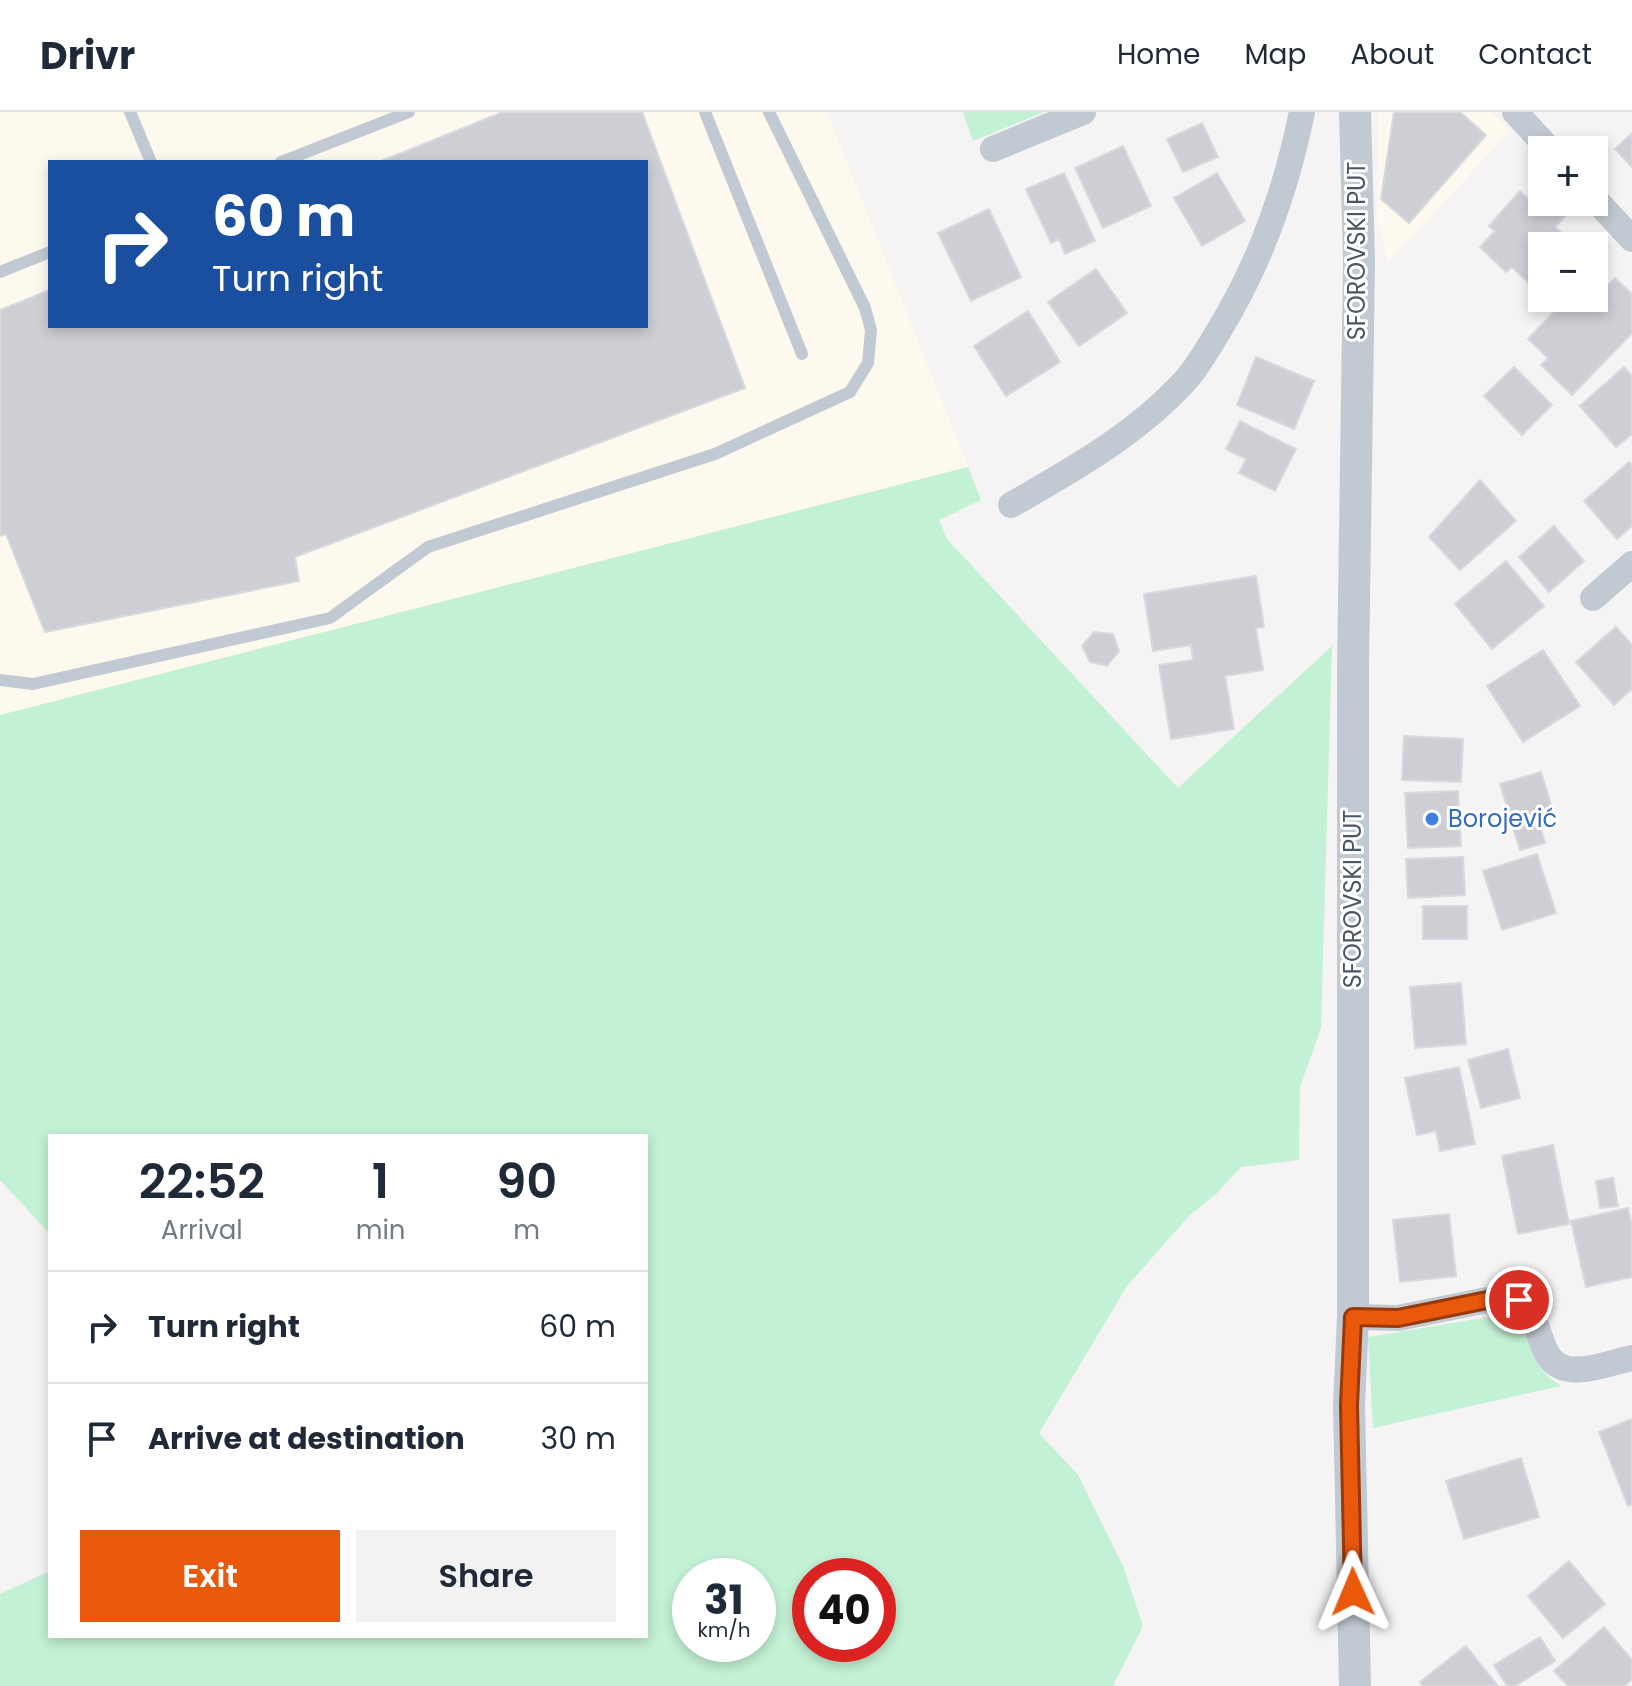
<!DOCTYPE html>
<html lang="en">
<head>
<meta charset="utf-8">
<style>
  body { margin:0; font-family:Poppins,sans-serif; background:#f2f2f3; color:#1f2937; height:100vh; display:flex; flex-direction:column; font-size:30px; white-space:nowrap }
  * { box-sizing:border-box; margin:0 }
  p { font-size:26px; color:#747a83 }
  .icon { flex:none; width:44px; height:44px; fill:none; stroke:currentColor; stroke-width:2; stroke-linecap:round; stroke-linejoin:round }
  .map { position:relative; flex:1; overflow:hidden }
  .sheet { position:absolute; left:48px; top:1022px; width:600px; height:504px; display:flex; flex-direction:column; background:#fff; border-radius:0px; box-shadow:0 4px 12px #0003 }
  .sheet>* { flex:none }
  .top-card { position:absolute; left:48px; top:48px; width:600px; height:168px; border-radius:0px; box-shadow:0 4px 12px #0003; background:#1a4fa0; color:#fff; overflow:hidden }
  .tools { position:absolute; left:1528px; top:24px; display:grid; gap:16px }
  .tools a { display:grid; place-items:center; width:80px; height:80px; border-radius:0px; background:#fff; box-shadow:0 4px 12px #0003; font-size:40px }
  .speed { position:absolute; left:672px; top:1446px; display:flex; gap:16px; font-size:40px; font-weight:700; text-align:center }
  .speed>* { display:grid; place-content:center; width:104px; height:104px; border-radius:50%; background:#fff; box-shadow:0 4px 12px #0003; line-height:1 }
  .speed small { font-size:20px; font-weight:400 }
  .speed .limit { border:12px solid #d22; background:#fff; color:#111 }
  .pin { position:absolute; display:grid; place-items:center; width:68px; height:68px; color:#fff; margin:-34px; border:4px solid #fff; border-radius:50%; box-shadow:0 2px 8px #0007 }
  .me { position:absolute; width:88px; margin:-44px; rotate:359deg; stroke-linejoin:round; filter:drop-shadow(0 0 6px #0008) }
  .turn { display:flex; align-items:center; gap:28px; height:168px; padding:0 32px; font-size:36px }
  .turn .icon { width:104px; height:104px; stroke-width:2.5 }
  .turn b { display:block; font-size:56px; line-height:68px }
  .eta { display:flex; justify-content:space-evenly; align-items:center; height:136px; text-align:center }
  .eta b { font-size:48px; font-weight:600; line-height:56px }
  .action { display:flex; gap:16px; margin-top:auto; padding:16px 32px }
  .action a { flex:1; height:92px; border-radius:0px; background:#ea580c; color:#fff; font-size:32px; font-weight:600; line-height:92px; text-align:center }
  .action a+a { background:#f2f2f3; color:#1f2937 }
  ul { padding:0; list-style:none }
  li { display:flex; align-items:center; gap:24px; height:112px; padding:0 32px; border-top:2px solid #e0e1e3 }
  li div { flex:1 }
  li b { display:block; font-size:30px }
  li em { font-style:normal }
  header { display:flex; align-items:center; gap:48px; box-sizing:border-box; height:112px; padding:0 40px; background:#fff; border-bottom:2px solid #e0e1e3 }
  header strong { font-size:38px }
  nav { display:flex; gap:44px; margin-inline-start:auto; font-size:28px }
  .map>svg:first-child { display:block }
</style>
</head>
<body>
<header>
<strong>Drivr</strong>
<nav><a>Home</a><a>Map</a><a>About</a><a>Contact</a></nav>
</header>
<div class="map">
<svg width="1632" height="1574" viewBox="0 0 1632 1574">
  <rect width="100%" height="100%" fill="#f5f3f3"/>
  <path fill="#fdf9ef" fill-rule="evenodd" d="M0,0H827L968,355L0,603ZM50,50H646V214H50Z
    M1378,0H1492L1510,19L1388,150L1377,108Z"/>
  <path fill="#c3f1d5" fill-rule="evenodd" d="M963,0H1044L973,29Z
    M968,355L981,388L939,408L947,427L1178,676L1332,534L1321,916L1300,975L1299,1048L1241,1055L1217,1081L1190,1103L1127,1174L1039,1321L1078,1363L1123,1454L1143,1514L1113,1574H0V1482L50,1459V1524H646V1024H50V1122L0,1068V603ZM758,1464V1532H690V1464ZM810,1464H878V1532H810Z
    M1513,1201C1538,1229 1522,1249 1561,1274L1373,1316L1368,1225Z"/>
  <path fill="#cdcfd5" stroke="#d7d9de" stroke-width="2" d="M503,0H642L745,276L295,445L299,469L45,520L6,422L0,424V198L50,178V214H646V50H379Z
    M1394,0H1460L1486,23L1409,111L1381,87Z
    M1202,11L1218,45L1183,60L1167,27Z
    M1632,21V55L1615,37Z
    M1123,34L1151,94L1103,116L1075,56Z
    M1064,61L1095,129L1065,142L1059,127L1051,131L1026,77Z
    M1217,61L1245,109L1202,134L1174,86Z
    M1520,79L1534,92L1542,83V90H1552L1566,103L1555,115L1571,130L1568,134H1542V161L1531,173L1512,155L1506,160L1480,135L1495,119L1489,114Z
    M989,97L1021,165L971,189L938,121Z
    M1096,157L1127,201L1079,234L1048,190Z
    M1615,166L1632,182V221L1572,283L1541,253L1548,246L1528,227L1567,186L1595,187Z
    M1028,199L1060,250L1006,284L974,234Z
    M1256,245L1314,269L1294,317L1237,293Z
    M1514,255L1552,293L1522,323L1484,284Z
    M1624,255L1632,264V322L1616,335L1580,294Z
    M1240,309L1296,337L1275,379L1239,361L1246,347L1226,337Z
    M1629,350L1632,353V414L1617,427L1584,389Z
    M1480,368L1516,409L1460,458L1429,425Z
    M1554,414L1584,449L1549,480L1519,445Z
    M1506,449L1544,494L1492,537L1455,492Z
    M1256,464L1264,515L1256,516L1263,558L1225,564L1234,617L1171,627L1159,553L1193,548L1191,533L1153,539L1144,482Z
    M1616,515L1632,533V577L1614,593L1576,550Z
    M1094,520L1113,522L1119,539L1107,554L1090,550L1082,534Z
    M1543,538L1580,594L1523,630L1487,574Z
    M1404,624L1463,627L1461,670L1402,668Z
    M1541,660L1552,696L1536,701L1545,731L1520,738L1500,672Z
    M1458,679L1461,734L1408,736L1405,681Z
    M1537,742L1556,801L1502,818L1483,759Z
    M1463,745L1465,783L1408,786L1406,747Z
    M1423,794H1467V827H1423Z
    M1461,871L1466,932L1415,936L1410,875Z
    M1508,937L1520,986L1481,996L1468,948Z
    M1459,955L1475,1032L1440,1039L1436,1019L1417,1023L1405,966Z
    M1553,1033L1569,1112L1518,1122L1502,1044Z
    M1613,1066L1618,1094L1600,1096L1596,1069Z
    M1628,1096L1632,1115V1165L1586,1175L1571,1109Z
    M1449,1102L1456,1164L1400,1170L1393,1108Z
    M1632,1307V1392L1628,1394L1599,1320Z
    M1521,1346L1539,1405L1464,1427L1446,1369Z
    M1569,1449L1605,1492L1563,1526L1528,1484Z
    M1604,1515L1632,1548V1567L1625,1574H1568L1554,1559Z
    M1540,1525L1555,1549L1515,1574H1507L1494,1553Z
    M1466,1534L1498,1574H1423L1420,1570Z"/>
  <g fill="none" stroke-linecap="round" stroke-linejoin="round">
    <path stroke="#c1cad2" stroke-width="12" d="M130,0L151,50
      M705,0L802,242
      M281,50L409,0
      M0,160L50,140
      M0,568L33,572L330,506L428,435L715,342L850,280L868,251L871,218L865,196L769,0"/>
    <path stroke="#c1cad2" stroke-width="26" d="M1515,0L1550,38
      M993,37L1083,0
      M1594,86L1632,127
      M1011,393C1072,358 1135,323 1184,270C1197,256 1208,237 1218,220C1260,152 1286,79 1302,0
      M1593,486L1632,452
      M1353,1205L1398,1206L1507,1184C1550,1197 1530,1251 1569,1257C1588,1260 1613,1250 1632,1246"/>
    <path stroke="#c1cad2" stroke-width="32" d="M1355,1574L1349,1293L1353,1205V559L1359,149L1355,0"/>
  </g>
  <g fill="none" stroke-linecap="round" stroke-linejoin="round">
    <g stroke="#983908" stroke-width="20">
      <path id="route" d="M1353,1480L1349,1293L1353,1205L1398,1206L1507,1184L1519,1188"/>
    </g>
    <use href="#route" stroke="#ea580c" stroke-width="14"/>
  </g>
  <circle fill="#3f7fe0" stroke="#fff" stroke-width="3" cx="1432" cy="707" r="8"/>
  <g text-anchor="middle" stroke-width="6" stroke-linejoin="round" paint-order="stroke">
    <g font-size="24" fill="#4a5661" stroke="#fff">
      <text transform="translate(1357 139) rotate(-90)" y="8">SFOROVSKI PUT</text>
      <text transform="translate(1353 787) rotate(-90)" y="8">SFOROVSKI PUT</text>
    </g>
    <g font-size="24" fill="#366cbe" stroke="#fff" text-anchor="start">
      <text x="1448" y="715">Borojević</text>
    </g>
  </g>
</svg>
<div class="tools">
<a>+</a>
<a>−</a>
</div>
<div class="speed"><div>31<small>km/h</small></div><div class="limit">40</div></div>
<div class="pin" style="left:1519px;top:1188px;background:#d93025"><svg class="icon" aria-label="arrive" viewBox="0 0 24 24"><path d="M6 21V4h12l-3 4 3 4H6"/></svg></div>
<svg class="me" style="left:1353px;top:1480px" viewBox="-20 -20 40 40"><path d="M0-17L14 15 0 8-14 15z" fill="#ea580c" stroke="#fff" stroke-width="4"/></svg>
<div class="top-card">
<div class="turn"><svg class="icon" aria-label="right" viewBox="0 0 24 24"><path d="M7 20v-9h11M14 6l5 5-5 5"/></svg><div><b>60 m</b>Turn right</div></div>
</div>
<section class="sheet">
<div class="eta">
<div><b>22:52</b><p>Arrival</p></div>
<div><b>1</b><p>min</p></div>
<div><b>90</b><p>m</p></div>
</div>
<ul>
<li><svg class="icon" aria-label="right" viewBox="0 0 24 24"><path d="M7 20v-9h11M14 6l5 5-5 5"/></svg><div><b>Turn right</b></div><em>60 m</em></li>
<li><svg class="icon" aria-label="arrive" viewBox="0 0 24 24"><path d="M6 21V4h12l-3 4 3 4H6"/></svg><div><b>Arrive at destination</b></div><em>30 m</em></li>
</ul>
<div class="action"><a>Exit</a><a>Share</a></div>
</section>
</div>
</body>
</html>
